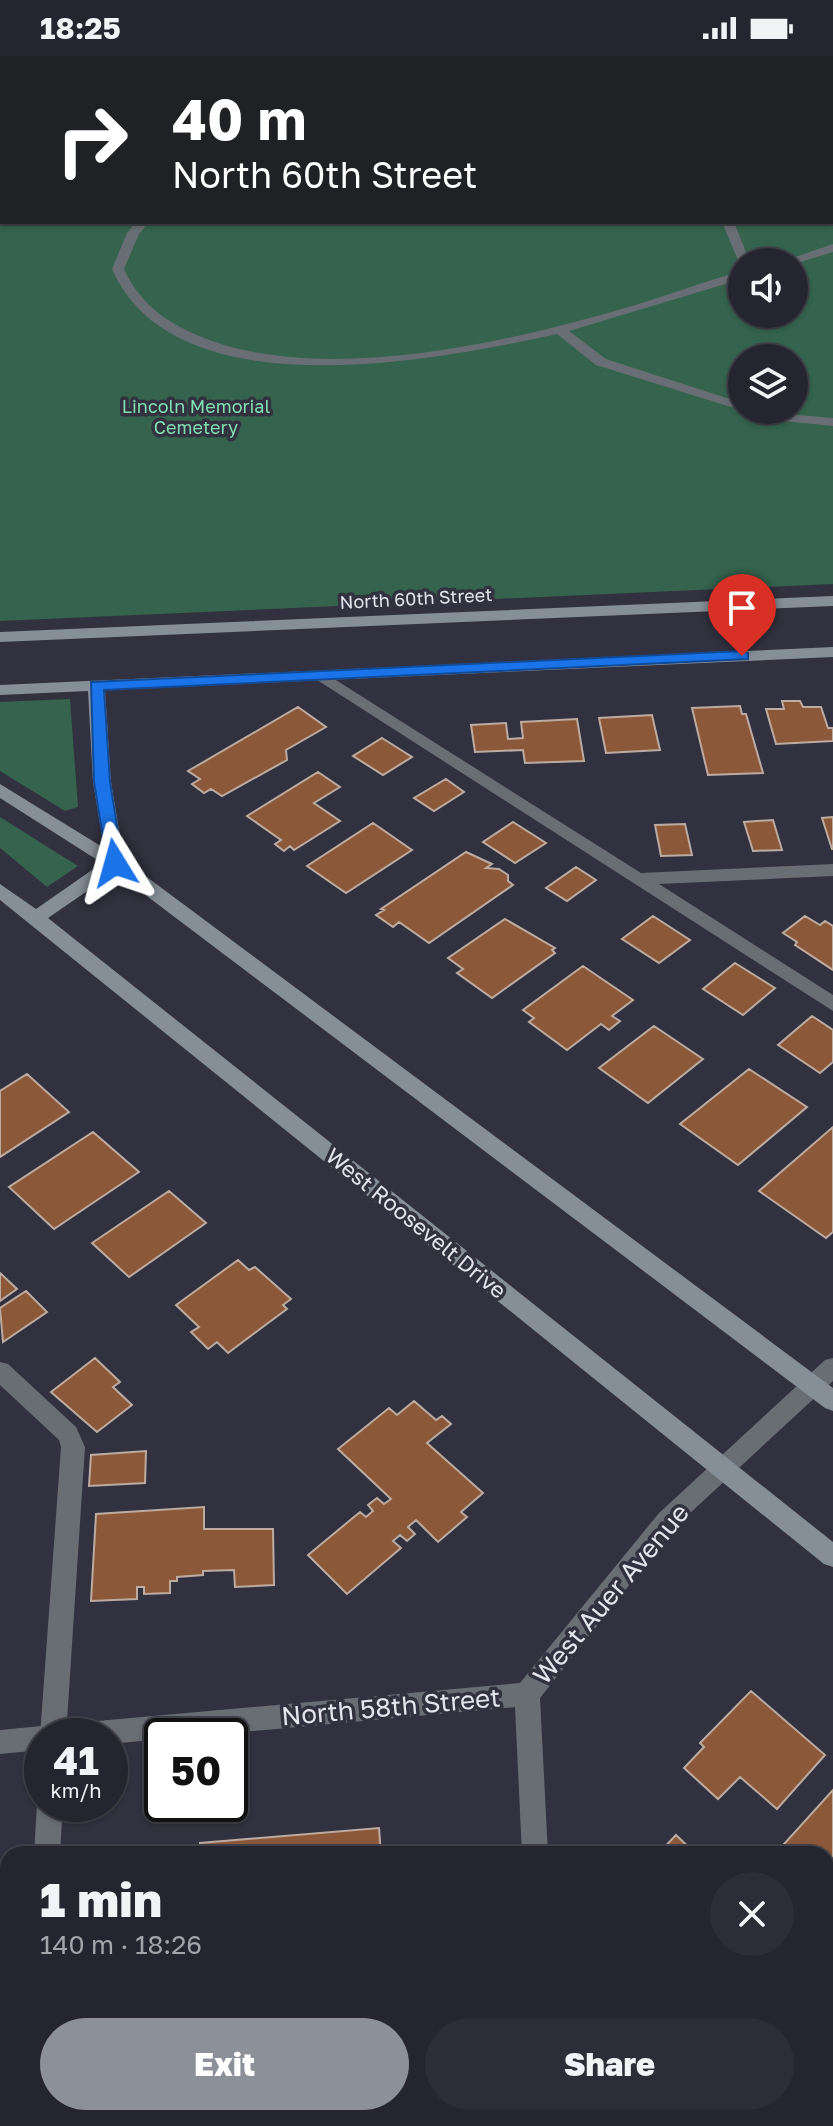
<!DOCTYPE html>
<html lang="en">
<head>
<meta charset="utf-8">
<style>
  body { margin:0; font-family:"Golos Text",sans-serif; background:#2d2d37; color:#f1f3f6; height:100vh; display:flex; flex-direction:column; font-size:30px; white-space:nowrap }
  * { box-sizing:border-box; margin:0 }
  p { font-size:26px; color:#a3a5aa }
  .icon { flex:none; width:44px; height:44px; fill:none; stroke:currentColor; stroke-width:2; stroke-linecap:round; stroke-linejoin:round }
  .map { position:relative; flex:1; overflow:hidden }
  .sheet { position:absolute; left:0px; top:1790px; width:834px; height:280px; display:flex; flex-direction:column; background:#25252f; border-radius:24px 24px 0 0; box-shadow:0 2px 6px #0004,0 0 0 2px #42424b }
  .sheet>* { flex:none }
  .guide { position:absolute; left:0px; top:0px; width:834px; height:168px; box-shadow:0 2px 6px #0004,0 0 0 2px #42424b; background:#202124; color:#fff; overflow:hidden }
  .fabs { position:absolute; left:728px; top:192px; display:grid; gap:16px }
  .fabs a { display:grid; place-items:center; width:80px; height:80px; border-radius:50%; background:#25252f; box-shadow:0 2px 6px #0004,0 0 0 2px #42424b; font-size:40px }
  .speed { position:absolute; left:24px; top:1662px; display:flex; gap:16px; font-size:40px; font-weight:700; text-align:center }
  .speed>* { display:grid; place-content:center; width:104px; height:104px; border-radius:50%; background:#25252f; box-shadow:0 2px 6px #0004,0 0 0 2px #42424b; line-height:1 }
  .speed small { font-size:20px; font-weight:400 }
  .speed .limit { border:4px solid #111; border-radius:12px; background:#fff; color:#111 }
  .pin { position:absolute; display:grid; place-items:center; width:68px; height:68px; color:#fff; margin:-82px -34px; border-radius:50% 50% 50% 0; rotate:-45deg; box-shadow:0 0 8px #0007 }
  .pin .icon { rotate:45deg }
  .me { position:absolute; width:88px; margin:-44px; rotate:352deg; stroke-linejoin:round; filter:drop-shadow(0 0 6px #0008) }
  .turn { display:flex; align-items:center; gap:28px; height:168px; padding:0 40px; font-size:36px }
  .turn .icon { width:104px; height:104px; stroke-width:2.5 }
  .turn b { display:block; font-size:56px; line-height:68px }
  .round { display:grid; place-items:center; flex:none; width:84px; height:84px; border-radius:42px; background:#2d2d37 }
  .overview { display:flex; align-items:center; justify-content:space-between; height:136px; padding:0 40px }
  h1 { font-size:48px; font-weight:800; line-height:60px }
  .cta { display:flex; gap:16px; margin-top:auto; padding:16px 40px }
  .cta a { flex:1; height:92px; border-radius:48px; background:#8c9099; color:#fff; font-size:32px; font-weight:800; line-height:92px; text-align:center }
  .cta a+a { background:#2d2d37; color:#f1f3f6 }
  .status { display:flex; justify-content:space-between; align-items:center; height:56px; padding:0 40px; background:#25252f; direction:ltr }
  .status svg { height:22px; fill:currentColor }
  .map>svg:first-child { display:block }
</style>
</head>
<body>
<div class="status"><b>18:25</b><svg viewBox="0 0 49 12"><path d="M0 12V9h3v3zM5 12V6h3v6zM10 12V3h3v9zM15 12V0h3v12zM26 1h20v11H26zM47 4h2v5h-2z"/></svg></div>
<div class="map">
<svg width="833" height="2070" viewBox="0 0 833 2070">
  <rect width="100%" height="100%" fill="#31313f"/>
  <path fill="#35634d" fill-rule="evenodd" d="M0,0H833V528L0,565ZM2,2H832V166H2ZM742,206H794V258H742ZM742,302H794V354H742Z
    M70,643L78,751L65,755L0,715V646Z
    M0,761L78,810L47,831L0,792Z"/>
  <path fill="#8b5939" stroke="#bcaba1" stroke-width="2" d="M782,645H800L803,651H821L828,672H833V685L776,688L766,653H784Z
    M740,650L742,658H746L763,717L708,719L692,652Z
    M298,651L326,671L286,694L287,704L222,740L211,733L204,737L192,728L200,723L188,715Z
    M652,659L660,694L606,697L599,662Z
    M577,663L584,705L525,707L523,694L475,696L471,669L506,667L508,683L523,682L521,666Z
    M382,682L412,701L383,719L353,700Z
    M318,716L340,731L314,747L340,765L294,794L290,790L284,795L275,788L281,784L247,760Z
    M446,723L464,736L434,755L414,742Z
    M833,761V793H832L822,762Z
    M773,764L782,794L753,795L744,766Z
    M513,766L546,787L515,807L483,786Z
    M373,767L412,794L346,837L307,810Z
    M685,768L692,799L661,800L655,769Z
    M466,796L492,808L486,812L499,813L508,819V825L513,829L429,887L399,866L393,871L376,859L384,854L381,853Z
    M576,811L596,824L567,845L546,832Z
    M653,860L690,884L659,907L622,883Z
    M805,860L820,869L825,865L833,870V914L795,889L797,886L783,877Z
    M505,863L555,892L552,894L555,897L492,942L457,917L463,913L448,902Z
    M735,907L775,932L743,959L703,933Z
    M583,910L633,944L612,960L620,965L609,974L601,968L567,994L529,966L534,962L523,954Z
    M812,960L833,974V1006L820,1017L778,989Z
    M654,970L703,1003L648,1047L599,1012Z
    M749,1013L807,1051L738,1109L680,1068Z
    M27,1018L69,1056L0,1101V1035Z
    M833,1071V1176L826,1182L759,1135Z
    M93,1076L139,1116L54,1173L9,1131Z
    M169,1135L206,1167L129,1221L92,1187Z
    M238,1204L249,1214L255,1211L291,1243L283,1249L287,1253L228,1297L217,1286L208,1293L191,1276L199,1271L176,1249Z
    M0,1217L17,1233L0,1245Z
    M26,1235L47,1256L3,1286L0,1252Z
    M95,1302L120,1326L113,1331L132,1349L97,1376L51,1336Z
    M414,1345L436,1364L442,1360L451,1368L427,1387L483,1437L461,1456L467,1461L438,1486L416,1464L408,1471L415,1478L407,1485L400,1479L393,1485L401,1492L347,1538L308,1499L360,1456L366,1461L373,1455L368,1449L377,1442L384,1448L391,1443L338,1393L389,1352L397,1359Z
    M146,1395L145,1427L89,1430L91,1399Z
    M204,1451V1473H273L274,1529L235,1531L234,1514L203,1515V1519L177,1521V1525H170V1537L144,1538V1531H137V1543L91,1545L96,1458Z
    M751,1635L825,1699L777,1753L740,1721L718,1743L684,1712L704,1691L700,1687Z
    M833,1734V1864L826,1858V1798H775Z
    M379,1772L381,1798H200V1787Z
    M676,1779L696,1798H658Z
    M826,1999L833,2006V2070H795L786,2062H826Z
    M69,2062H150V2070H69Z
    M212,2062H389V2070H212Z"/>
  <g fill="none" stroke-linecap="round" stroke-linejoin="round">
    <path fill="#696e74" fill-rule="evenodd" d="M271,0H281V2H271Z
      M654,0H664L665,2H655Z
      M136,166H149L139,178L124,213C143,254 174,271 215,286C336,327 513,285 632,250C669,239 705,225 742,215V223L569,275L606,303L742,347V354L833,362V370L773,364L596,309L557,278C437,304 175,357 112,213L127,177Z
      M722,166H734L750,206L740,209Z
      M833,188V196L794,208L781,206Z
      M320,614L641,817L833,808V820L659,828L833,939V955L314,622L312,619Z
      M0,1306L8,1308L76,1371L85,1391L66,1680H42V1684L40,1680L61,1391L59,1384L0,1329Z
      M42,1738V1748H63L60,1798H34L37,1748Z
      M19,2062H49V2070H19Z
      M730,2062H763L767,2070H734Z"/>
    <path fill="#696e74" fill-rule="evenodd" d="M833,1302V1325L675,1471L540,1642L548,1798H522L515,1651L199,1680H162V1683L110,1688V1680H42V1694L0,1698V1674L42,1670L53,1677L55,1671L64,1668L520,1627L659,1457L825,1304Z
      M547,2062H577L578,2070H548Z"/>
    <path fill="#868f98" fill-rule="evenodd" d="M833,540V550L0,586V576Z
      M833,591V601L105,634L111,726L124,804L833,1332V1355L825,1352L115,816L48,862L833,1486V1511L824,1508L0,844V828L36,853L102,807L0,742V728L104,792L93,726L88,635L0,639V629Z"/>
  </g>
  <path fill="#1a73e8" stroke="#114b97" stroke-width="2" d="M742,595L748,597V603L104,634L110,726L123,807L115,812L107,807L94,726L91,626Z"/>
  <g text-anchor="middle" stroke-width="7" stroke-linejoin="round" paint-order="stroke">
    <g font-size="18" fill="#82dfb2" stroke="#31313f">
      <text x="196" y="357">Lincoln Memorial<tspan x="196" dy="21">Cemetery</tspan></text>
    </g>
    <g font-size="18" fill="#e4e4ed" stroke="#31313f">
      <text transform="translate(416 543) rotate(-3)" y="6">North 60th Street</text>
    </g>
    <g font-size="22" fill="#e4e4ed" stroke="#31313f">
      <text transform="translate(416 1167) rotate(39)" y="8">West Roosevelt Drive</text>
    </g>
    <g font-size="26" fill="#e4e4ed" stroke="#31313f">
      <text transform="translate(611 1538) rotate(-50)" y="9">West Auer Avenue</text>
      <text transform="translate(391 1651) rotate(-5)" y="9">North 58th Street</text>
    </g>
  </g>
</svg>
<div class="fabs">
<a><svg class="icon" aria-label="sound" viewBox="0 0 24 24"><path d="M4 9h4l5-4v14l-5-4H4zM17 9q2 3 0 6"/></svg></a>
<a><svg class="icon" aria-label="layers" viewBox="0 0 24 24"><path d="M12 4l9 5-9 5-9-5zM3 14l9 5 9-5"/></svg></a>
</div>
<div class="speed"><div>41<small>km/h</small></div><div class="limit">50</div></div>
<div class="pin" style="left:742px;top:600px;background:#d93025"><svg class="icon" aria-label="arrive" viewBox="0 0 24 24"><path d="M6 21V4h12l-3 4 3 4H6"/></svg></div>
<svg class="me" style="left:115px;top:807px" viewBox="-20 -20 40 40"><path d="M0-17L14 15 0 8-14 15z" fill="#1a73e8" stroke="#fff" stroke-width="4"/></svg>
<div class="guide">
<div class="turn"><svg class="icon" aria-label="right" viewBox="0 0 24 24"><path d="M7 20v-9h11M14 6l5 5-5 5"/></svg><div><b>40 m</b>North 60th Street</div></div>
</div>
<section class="sheet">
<div class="overview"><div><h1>1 min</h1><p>140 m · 18:26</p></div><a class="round"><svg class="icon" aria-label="close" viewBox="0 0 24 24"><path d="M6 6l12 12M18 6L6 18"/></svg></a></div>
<div class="cta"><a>Exit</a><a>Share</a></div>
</section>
</div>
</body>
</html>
